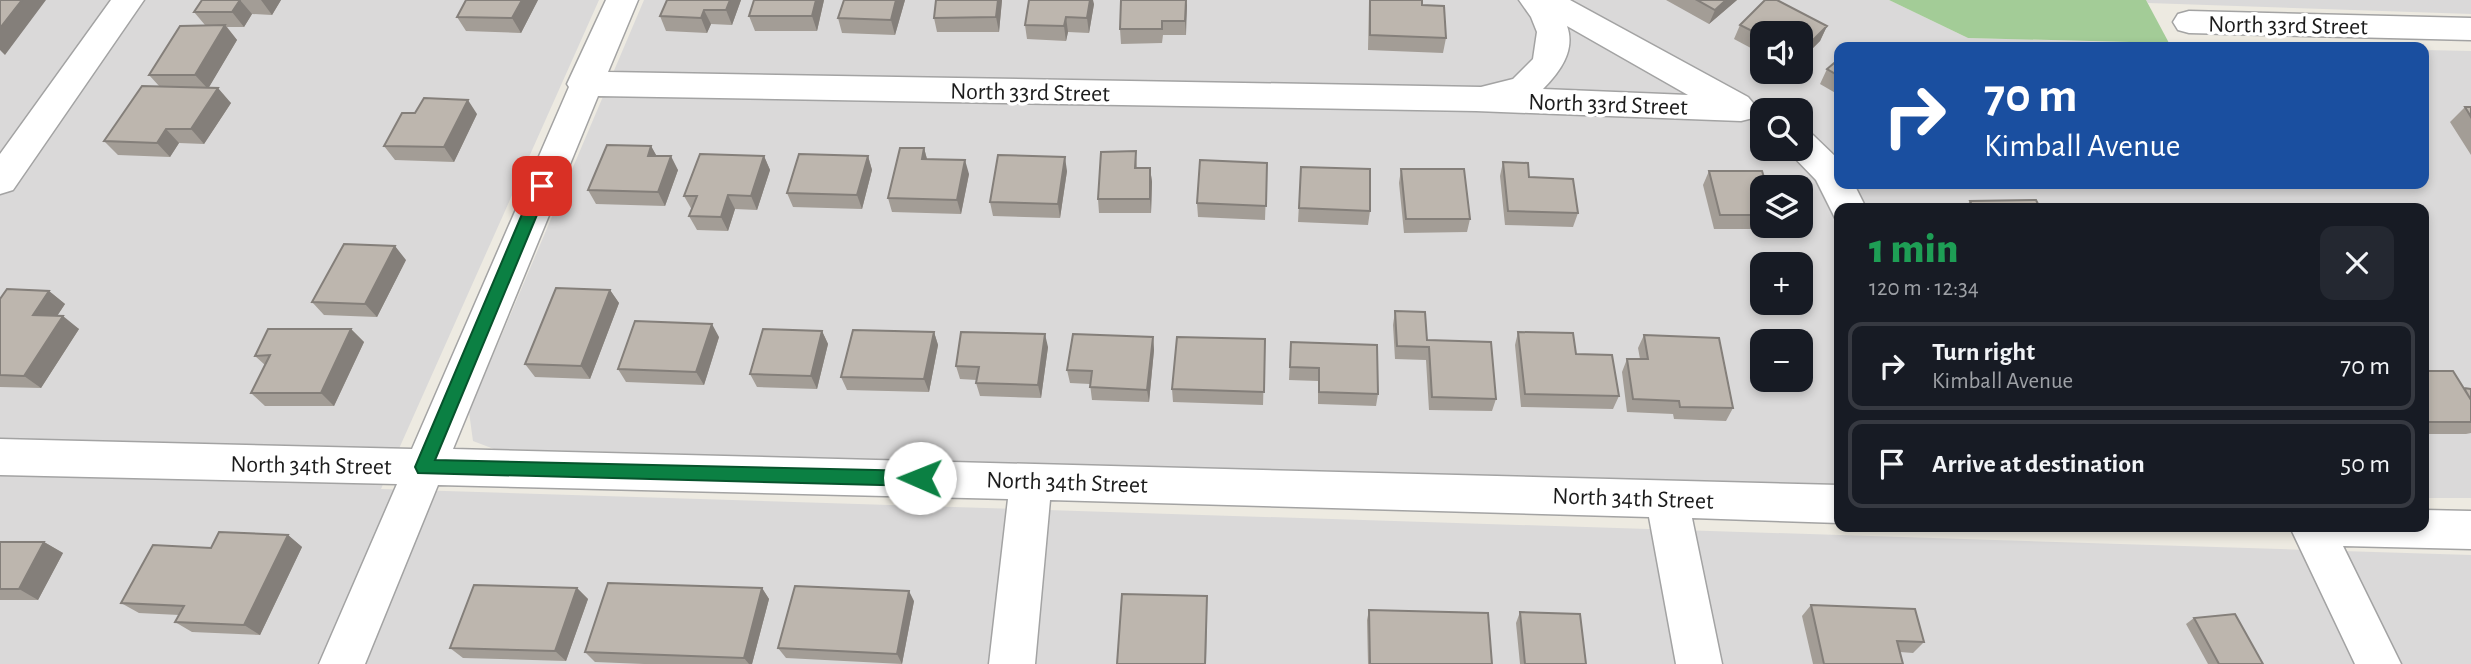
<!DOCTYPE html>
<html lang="en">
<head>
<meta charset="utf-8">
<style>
  body { margin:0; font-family:"Alegreya Sans",sans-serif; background:#242831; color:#f1f3f6; height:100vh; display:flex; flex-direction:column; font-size:26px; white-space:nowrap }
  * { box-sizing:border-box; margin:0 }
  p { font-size:23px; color:#9ea1a6 }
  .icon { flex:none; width:38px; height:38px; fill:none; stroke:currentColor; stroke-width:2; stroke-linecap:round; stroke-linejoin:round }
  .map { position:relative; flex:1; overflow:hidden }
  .side { position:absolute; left:1834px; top:203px; width:595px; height:329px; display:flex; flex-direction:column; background:#171b24; border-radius:14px; box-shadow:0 4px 10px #0003 }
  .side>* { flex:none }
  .hud { position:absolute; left:1834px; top:42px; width:595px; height:147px; border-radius:14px; box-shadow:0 4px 10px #0003; background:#1a4fa0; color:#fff; overflow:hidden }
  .controls { position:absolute; left:1750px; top:21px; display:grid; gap:14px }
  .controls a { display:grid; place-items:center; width:63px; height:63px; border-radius:14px; background:#171b24; box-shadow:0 4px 10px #0003; font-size:35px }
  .pin { position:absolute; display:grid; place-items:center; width:60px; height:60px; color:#fff; margin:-30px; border-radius:14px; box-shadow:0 4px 10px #0006 }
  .me { position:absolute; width:77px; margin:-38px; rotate:271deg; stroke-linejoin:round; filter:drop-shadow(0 0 5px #0008) }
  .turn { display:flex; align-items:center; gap:24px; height:147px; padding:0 35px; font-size:32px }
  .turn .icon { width:91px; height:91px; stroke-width:2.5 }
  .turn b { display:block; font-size:49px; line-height:60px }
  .round { display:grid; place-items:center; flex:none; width:74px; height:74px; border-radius:14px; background:#242831 }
  .head { display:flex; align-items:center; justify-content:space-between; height:119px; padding:0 35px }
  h1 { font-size:42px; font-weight:800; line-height:52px; color:#1e9e55 }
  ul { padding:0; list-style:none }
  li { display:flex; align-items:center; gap:21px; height:88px; margin:0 14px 10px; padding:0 21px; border:4px solid #363941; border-radius:14px }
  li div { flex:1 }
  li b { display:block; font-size:26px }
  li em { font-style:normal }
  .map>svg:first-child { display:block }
</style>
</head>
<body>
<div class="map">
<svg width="2471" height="664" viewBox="0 0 2471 664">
  <rect width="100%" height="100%" fill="#edeae1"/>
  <path fill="#dad9d9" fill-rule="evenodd" d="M0,0H599L381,489L2471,555V664H0Z
    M644,0H1889L1968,38L2315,47H1839V184H2424V50L2471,51V498H2424V208H1839V484L494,449L473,441L469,412ZM1762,33H1801V72H1762ZM1762,110H1801V149H1762ZM1762,187H1801V226H1762ZM1762,264H1801V303H1762ZM1762,341H1801V380H1762Z
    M2146,0H2471V14L2148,3Z"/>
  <path fill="#a3cc97" d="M1889,0H2146L2169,43L1968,38Z"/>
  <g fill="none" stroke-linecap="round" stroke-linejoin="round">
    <g stroke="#a3a3a3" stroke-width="3">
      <path id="minor" d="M111,0H144L13,190L0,194V154Z
        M606,0H638L608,72L1481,87L1513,79L1533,59L1537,32L1531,17L1519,0H1570L1748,97L1758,109L1753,118L1741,121L1476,111L598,96L453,449L1839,485V523L1692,518L1722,664H1676L1649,517L1050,500L1035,664H989L1008,499L438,485L365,664H319L397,484L0,475V439L412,449L569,87L567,84ZM1567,26L1688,95L1543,89C1559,73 1576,51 1567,26Z
        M2189,11L2471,18V40L2189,33L2178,30L2173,22L2178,14Z
        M1801,131L1813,135L1839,160V184H1854L1866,208H1839V219L1835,218L1816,180L1786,149H1801Z
        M2424,510L2471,511V549L2343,546L2401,664H2355L2290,527H2424Z"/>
    </g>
    <use href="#minor" fill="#fff" fill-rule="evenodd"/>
  </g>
  <path fill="#a39d96" d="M202,0H281L272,15L252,14L244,27H227L237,40L208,88L231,103L204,144L179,143L170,157L118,155L104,141L160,87L149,75L205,25L194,12Z
    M538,0L521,33L466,31L457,17Z
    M667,0H741L732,25L711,24L707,33L666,31L660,16Z
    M824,0L817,31H755L749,16Z
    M844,0H905L895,35L842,33L838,18Z
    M1002,0L999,32H937L934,18Z
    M1121,0H1186V35H1163L1162,43L1121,44L1120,29Z
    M1369,0H1422V5L1446,38L1443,53L1368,50Z
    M1666,0H1737L1709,24Z
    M1094,4L1089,33L1068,32L1066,41L1027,39L1025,25Z
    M1740,25L1827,26L1820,41L1801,60V33H1762V54L1734,39Z
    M1839,59V95L1820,84L1827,69Z
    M2465,107H2471V155L2450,122Z
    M477,114L454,162L395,160L384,146Z
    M651,146L656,156L678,170L665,206L596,204L588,190Z
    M924,148L927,159L969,174L961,214L892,212L888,198Z
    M1136,151L1137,168H1150L1152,182L1151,213H1099L1098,199Z
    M764,156L770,170L757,210L735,209L728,231L697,230L689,216L692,210L684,196Z
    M868,156L872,170L862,209L793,207L787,193Z
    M1503,162L1578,213L1573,227L1505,225L1500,176Z
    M1267,163L1265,220L1198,217L1197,203Z
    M1301,167L1370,211L1368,225L1298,222Z
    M1401,169L1470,219L1467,232L1404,233L1399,183Z
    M1067,171L1060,218L993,216L990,202Z
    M1709,171L1762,187V226H1769L1767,229H1714L1703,185Z
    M1970,201L2040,208H1965Z
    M406,260L377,317L324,315L312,302Z
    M610,290L619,303L590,379L535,377L525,364Z
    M49,291L65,304L57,316L79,329L41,388L0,387V299Z
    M1395,311L1496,399L1492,411L1429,410L1426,360L1395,359L1393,325Z
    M351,329L364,342L334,406H265L251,393L265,365L255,356Z
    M822,331L828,344L817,389L757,387L750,374Z
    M934,332L938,345L929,392L847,390L841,377Z
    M1518,332L1576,354L1619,396L1613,409L1521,407L1515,345Z
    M1644,335L1733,408L1726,421L1674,419L1673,414L1627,412L1622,372L1627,359H1640L1638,348Z
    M719,337L704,385L626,382L618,369Z
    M1153,337L1154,350L1149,402L1092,400L1090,384L1070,383L1067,370Z
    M1265,339L1263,405L1173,402L1172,389Z
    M1291,342L1378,394L1376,406L1318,404V381L1289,380Z
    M1048,347L1041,398L980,396L976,383L977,380L960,379L956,366Z
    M2424,371L2464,388L2471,389V433L2466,434H2424Z
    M288,535L302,547L260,635L192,632L175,622L179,615L139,613L121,603L211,548Z
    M0,542H44L63,553L38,600H0Z
    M577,588L588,599L566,661L463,658L450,648Z
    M762,588L769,599L752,664H644L595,662L585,652Z
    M914,601L902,664L786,658L778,648Z
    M1811,605L1924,642L1913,653L1900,652L1903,664H1813L1802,616Z
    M1369,610L1492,664H1368L1367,620Z
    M1520,612L1586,664H1520L1516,623Z
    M2194,618L2263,664H2208L2186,624Z"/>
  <path fill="#847f7a" d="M22,0H46L5,55L0,50V28Z
    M240,0L252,14L244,27L232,12Z
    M261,0H281L272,15Z
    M522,0H538L521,33L512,18Z
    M730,0H741L732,25L726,10Z
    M816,0H824L817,31L812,16Z
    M896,0H905L895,35L891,20Z
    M998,0H1002L999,32L996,17Z
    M1090,0H1093L1094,4L1089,33L1087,18Z
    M1186,0L1187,5L1186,35L1185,21Z
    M1726,0H1737L1709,24L1715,10Z
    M704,10L711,24L707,33L701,18Z
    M1066,17L1068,32L1066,41L1064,26Z
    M225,25L237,40L208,89L195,75Z
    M1827,26L1820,41L1801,60V57L1804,49Z
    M218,88L231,103L204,144L191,129Z
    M468,100L477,114L454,162L444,147Z
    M166,129L179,143L170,157L157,143Z
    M651,146L659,160L648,156Z
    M924,148L928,163L922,159Z
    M671,156L678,170L665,206L658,192Z
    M764,156L770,170L757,210L751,196Z
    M868,156L872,170L862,209L857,195Z
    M1065,157L1067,171L1060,218L1058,204Z
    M965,160L969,174L961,214L957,200Z
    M1150,168L1152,182L1151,213L1150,199Z
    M1937,184H1951L1935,187Z
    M728,195L735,209L728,231L721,217Z
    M395,246L406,260L377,317L365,304Z
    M610,290L619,303L590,379L581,366Z
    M49,291L65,304L49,328L33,315Z
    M63,316L79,329L41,388L24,376Z
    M712,324L719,337L704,385L696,372Z
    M351,329L364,342L334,406L321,393Z
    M822,331L828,344L817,389L811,376Z
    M934,332L938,345L929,392L924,379Z
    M1045,334L1048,347L1041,398L1038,385Z
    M1153,337L1154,350L1149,402L1147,390Z
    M288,535L302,547L260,635L244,625Z
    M44,542L63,553L38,600L19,589Z
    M577,588L588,599L566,661L555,651Z
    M762,588L769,599L752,664H749L744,658Z
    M909,591L914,601L902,664L897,654Z
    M1207,596L1206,664H1205Z"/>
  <path fill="#bdb6ae" stroke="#847f7a" stroke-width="2" d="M0,0H22L0,28Z
    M202,0H240L232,12H194Z
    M466,0H522L512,18L457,17Z
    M667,0H730L726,10H704L701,18L660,16Z
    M754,0H816L812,16H749Z
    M844,0H896L891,20L838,18Z
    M936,0H998L996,17L934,18Z
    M1029,0H1090L1087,18L1066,17L1064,26L1025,25Z
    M1121,0H1186L1185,21H1162V29H1120Z
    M1370,0H1422V5L1444,6L1446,38L1370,35Z
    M1697,0H1726L1715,10Z
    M1765,0H1777L1827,26L1804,49L1801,47V33H1762V36L1740,25Z
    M225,25L195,75H149L180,26Z
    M1839,59V76L1827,69Z
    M142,86L218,88L191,129H166L157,143L104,141Z
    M424,98L468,100L444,147L384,146L402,113H415Z
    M2465,107H2471V117Z
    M607,145L651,146L648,156H671L658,192L588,190Z
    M900,148H924L922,159L965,160L957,200L888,198Z
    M1136,151L1135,168H1150V199H1098L1101,152Z
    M700,154L764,156L751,196L728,195L721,217L689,216L697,196H684Z
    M799,154L868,156L857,195L787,193Z
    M998,155L1065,157L1058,204L990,202Z
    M1200,160L1267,163L1266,206L1197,203Z
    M1503,162L1528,163L1529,177L1573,179L1578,213L1508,211Z
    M1301,167L1370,169V211L1299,208Z
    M1401,169H1464L1470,219H1406Z
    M1709,171H1762L1767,187H1762V215H1720Z
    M2036,200L2040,208H1973L1970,201Z
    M344,244L395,246L365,304L312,302Z
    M556,288L610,290L581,366L525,364Z
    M7,289L49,291L33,315L63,316L24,376L0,375V299Z
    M1395,311L1425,312L1427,340L1491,342L1496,399L1432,397L1429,347L1397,346Z
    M635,321L712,324L696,372L618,369Z
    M268,329H351L321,393H251L270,355L255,356Z
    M763,329L822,331L811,376L750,374Z
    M853,330L934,332L924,379L841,377Z
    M961,332L1045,334L1038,385L976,383L979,367L956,366Z
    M1518,332L1573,333L1576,354L1612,355L1619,396L1525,394Z
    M1073,334L1153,337L1147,390L1090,387L1092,371L1067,370Z
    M1644,335L1719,338L1733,408L1680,407L1679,401L1633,399L1627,359H1648Z
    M1177,337L1265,339L1264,392L1172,389Z
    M1291,342L1377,345L1378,394L1319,392V368L1290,367Z
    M2424,371H2453L2471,400V422H2424Z
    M2464,388L2471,389V400Z
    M219,532L288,535L244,625L175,622L184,606L121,603L153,545L211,548Z
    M0,542H44L19,589H0Z
    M608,583L762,588L744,658L585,652Z
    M474,585L577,588L555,651L450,648Z
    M795,586L909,591L897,654L778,648Z
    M1122,594L1207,596L1205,664H1117Z
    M1811,605L1915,609L1924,642L1897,641L1903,664H1824Z
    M1369,610L1488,613L1492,664H1370Z
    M1520,612L1580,614L1586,664H1525Z
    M2235,614L2263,664H2219L2194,618Z"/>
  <path fill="#0b8043" stroke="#07532c" stroke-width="2" d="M542,181L549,186L435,460L920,471L926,473L929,478L926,484L920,486L418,473L415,467L534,186Z"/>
  <g text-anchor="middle" stroke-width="7" stroke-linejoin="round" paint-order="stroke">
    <g font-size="24" fill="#1c1c1c" stroke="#fff">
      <text transform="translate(2288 25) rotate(1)" y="8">North 33rd Street</text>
      <text transform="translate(1030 92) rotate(1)" y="8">North 33rd Street</text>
      <text transform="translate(1608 104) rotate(2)" y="8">North 33rd Street</text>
      <text transform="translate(311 465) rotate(1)" y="8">North 34th Street</text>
      <text transform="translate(1067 482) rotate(2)" y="8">North 34th Street</text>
      <text transform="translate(1633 498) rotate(2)" y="8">North 34th Street</text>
    </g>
  </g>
</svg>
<div class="controls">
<a><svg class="icon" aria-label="sound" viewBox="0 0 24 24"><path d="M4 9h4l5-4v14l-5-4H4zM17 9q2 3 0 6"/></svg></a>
<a><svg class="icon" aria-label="search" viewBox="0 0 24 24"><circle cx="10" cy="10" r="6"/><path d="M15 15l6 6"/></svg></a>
<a><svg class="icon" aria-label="layers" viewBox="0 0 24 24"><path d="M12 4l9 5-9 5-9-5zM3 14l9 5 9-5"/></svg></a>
<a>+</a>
<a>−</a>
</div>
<div class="pin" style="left:542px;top:186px;background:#d93025"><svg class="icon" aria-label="arrive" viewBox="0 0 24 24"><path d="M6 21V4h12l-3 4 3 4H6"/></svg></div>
<svg class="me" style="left:920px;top:478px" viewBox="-20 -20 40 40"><circle r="19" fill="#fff"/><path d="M0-13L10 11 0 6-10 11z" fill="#0b8043"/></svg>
<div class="hud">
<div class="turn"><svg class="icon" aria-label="right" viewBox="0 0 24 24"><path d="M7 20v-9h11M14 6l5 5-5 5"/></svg><div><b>70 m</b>Kimball Avenue</div></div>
</div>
<section class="side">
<div class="head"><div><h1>1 min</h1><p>120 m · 12:34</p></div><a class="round"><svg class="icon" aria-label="close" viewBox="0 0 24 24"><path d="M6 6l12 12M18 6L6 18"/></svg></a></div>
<ul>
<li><svg class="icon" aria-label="right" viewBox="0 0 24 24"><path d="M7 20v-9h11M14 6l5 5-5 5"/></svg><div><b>Turn right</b><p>Kimball Avenue</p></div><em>70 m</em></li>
<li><svg class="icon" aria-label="arrive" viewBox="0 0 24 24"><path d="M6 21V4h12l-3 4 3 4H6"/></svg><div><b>Arrive at destination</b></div><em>50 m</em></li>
</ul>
</section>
</div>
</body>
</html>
